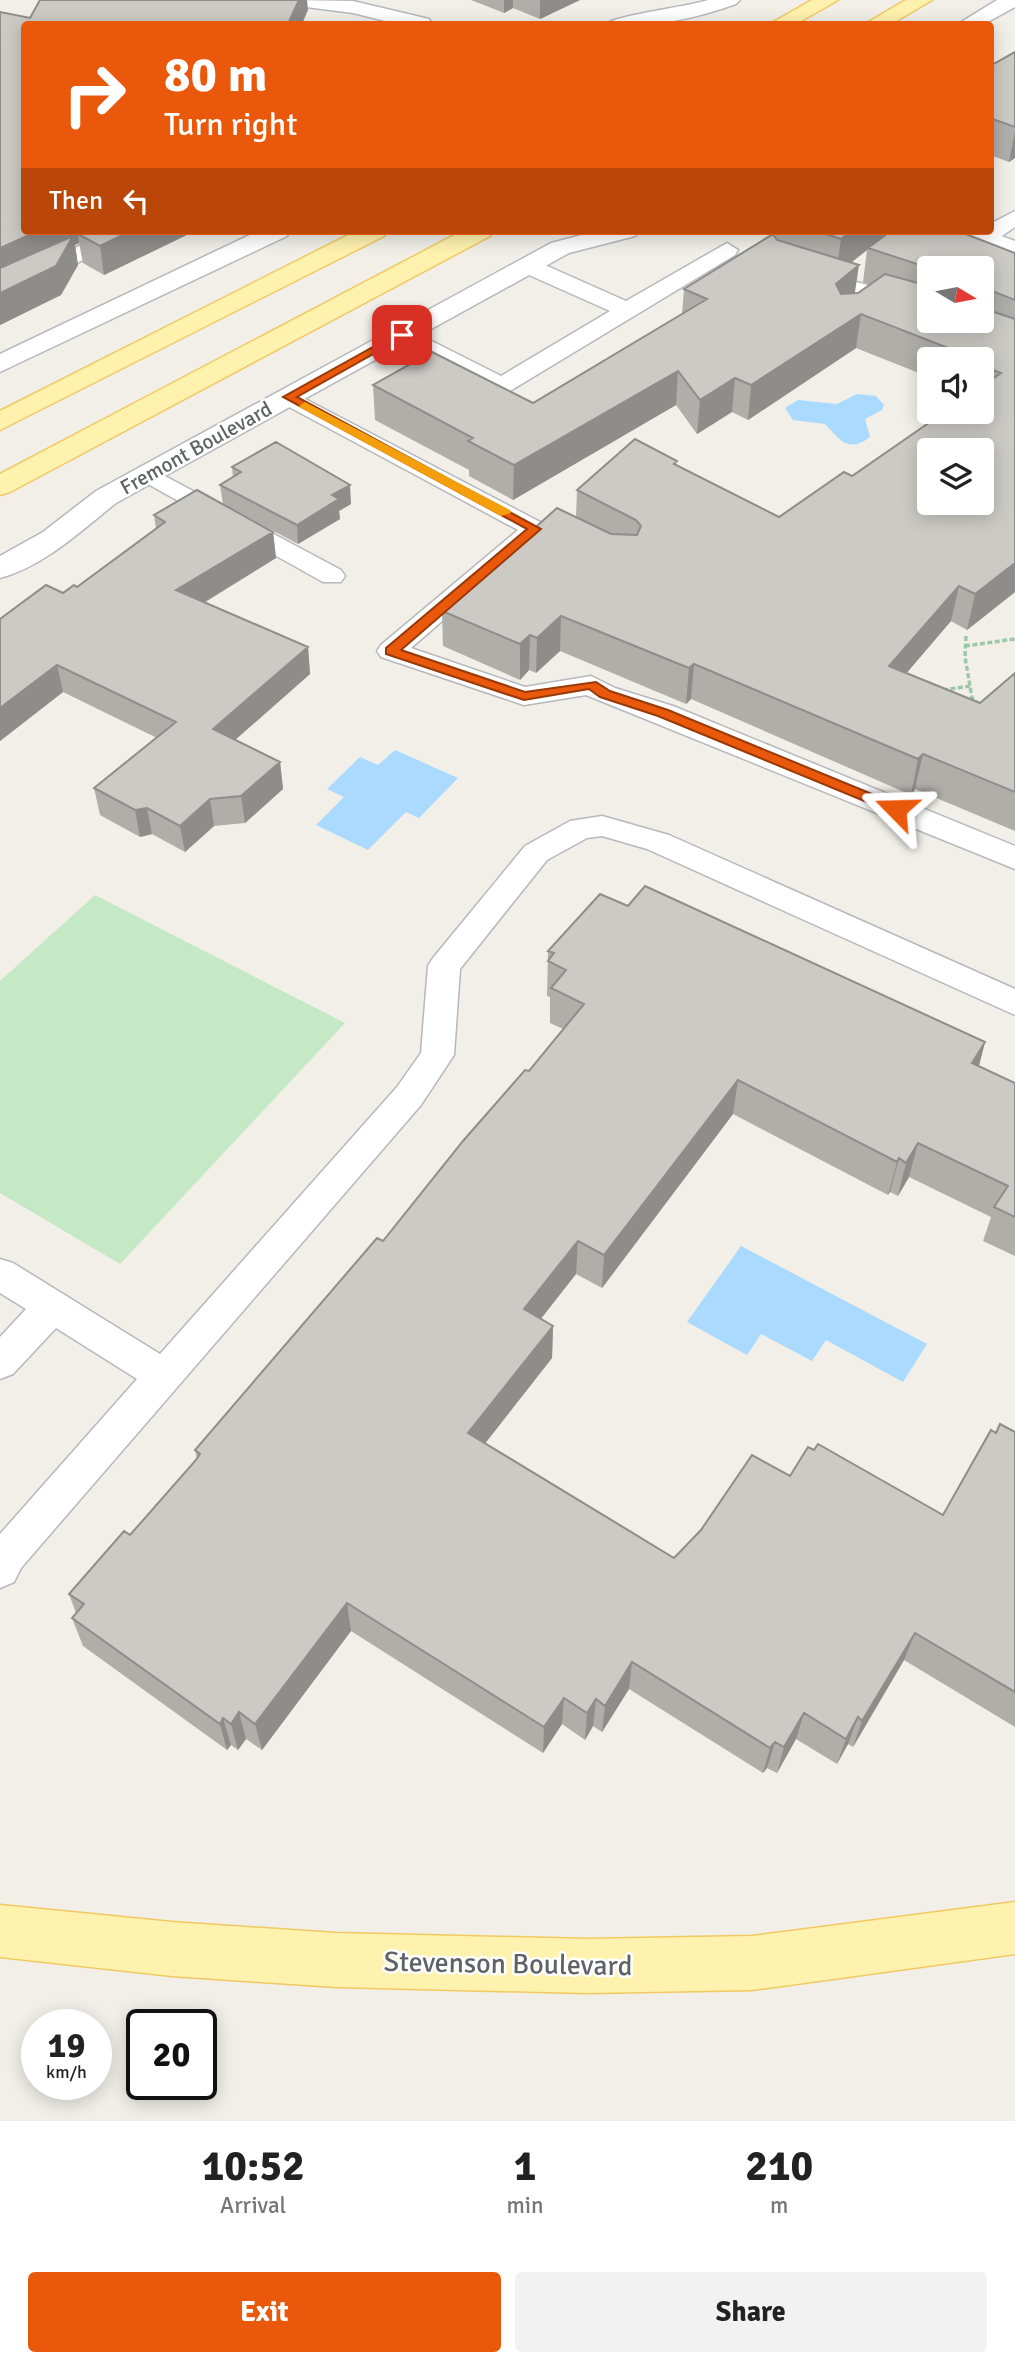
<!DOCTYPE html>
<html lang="en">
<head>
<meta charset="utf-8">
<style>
  body { margin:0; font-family:Signika,sans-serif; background:#f2f2f2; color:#222; height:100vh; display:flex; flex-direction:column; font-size:26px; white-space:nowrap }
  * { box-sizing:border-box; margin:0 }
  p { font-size:23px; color:#767676 }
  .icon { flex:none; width:38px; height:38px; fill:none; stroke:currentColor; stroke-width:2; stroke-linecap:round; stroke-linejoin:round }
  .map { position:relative; height:2121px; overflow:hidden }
  .panel { display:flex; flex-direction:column; background:#fff; flex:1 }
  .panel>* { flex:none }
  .guide { position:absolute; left:21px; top:21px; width:973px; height:214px; border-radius:7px; box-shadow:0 4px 18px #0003; background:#ea580c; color:#fff; overflow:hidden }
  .needle { width:46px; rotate:100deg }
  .tools { position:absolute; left:917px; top:256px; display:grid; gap:14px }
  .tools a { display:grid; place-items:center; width:77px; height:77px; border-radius:7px; background:#fff; box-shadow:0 4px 18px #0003; font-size:35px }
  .speed { position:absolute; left:21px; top:2009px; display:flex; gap:14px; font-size:35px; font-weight:700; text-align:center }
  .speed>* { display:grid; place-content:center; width:91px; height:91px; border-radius:50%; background:#fff; box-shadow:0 4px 18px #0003; line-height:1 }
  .speed small { font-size:18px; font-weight:400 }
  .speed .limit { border:4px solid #111; border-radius:10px; background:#fff; color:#111 }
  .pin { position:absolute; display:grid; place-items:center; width:60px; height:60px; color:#fff; margin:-30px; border-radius:14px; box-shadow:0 4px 10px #0006 }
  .me { position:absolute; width:77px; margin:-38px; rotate:292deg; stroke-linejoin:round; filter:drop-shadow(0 0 5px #0008) }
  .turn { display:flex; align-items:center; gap:24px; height:147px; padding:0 28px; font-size:32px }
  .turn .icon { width:91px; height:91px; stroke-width:2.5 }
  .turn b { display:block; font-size:49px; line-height:60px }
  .then { display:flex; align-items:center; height:66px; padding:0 28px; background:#0003; gap:14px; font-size:26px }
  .eta { display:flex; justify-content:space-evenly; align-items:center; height:119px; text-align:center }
  .eta b { font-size:42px; font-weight:800; line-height:49px }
  .action { display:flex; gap:14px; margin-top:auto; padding:14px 28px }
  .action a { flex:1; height:80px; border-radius:7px; background:#ea580c; color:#fff; font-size:28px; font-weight:800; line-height:80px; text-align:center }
  .action a+a { background:#f2f2f2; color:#222 }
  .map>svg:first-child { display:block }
</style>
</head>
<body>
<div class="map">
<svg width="1015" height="2121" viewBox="0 0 1015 2121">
  <rect width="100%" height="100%" fill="#f1efe8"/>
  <path fill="#c5e8c5" d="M95,895L345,1023L120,1264L0,1193V981Z"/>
  <path fill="#aadaff" d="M857,394L876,396L884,405L882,410L865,419L870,437C847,455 838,437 825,424L793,420L785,408L798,400L837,404Z
    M395,750L458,778L419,818L406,812L368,850L316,825L344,797L327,789L360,757L378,765Z
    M741,1246L927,1344L903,1382L826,1340L812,1361L761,1334L747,1355L687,1322Z"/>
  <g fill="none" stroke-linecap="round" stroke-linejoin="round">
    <g stroke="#b5b8bc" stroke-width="3">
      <path id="service" d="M1015,211V227L992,243H976L973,238L976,233L990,231V224Z
        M111,231H139L136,236L0,298V283Z
        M727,243L738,250L735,255L510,391H494L394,340L391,335L394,330H410L501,376L610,311L520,271L517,266L520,261H536L626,301Z
        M812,270L886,290L929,306L931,320L804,282L801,277L804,272Z
        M288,390L544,524L548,529L411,648L525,687L591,676L615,688L673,706L1015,846V869L586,695L524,705L381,657L377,651L381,645L518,530L280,402L276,397L280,392Z
        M148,467L341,570L345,576L341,582H323L139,479L136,474L139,469Z
        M602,816L669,835L1015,989V1015L647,849L602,836L587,838L547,860L460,969L454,1055L421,1105L21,1568L14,1582L0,1588V1534L137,1379L56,1328L13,1374L0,1379V1337L26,1309L0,1293V1259L13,1263L160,1354L397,1087L421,1053L428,966L433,958L525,846L570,821Z"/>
    </g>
    <g stroke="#b5b8bc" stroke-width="3">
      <path id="minor" d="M288,0L353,1L429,19L432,24H397L353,13L298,6Z
        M708,0H740L736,4C694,19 652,28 607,24C613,16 691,6 708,0Z
        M997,0H1015V7L984,24H958Z
        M258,231H290L287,236L0,372V354Z
        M597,231H638L635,236L569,253L116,503C82,530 43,567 0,578V556L43,532L96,491L551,243Z
        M953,231H988L1015,241V258L956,236Z"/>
    </g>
    <g stroke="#f2c960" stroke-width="3">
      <path id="primary" d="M812,0H838L796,24H770Z
        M906,0H932L891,24H865Z
        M356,231H387L384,236L0,430V411Z
        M462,231H493L490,236L10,492L0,495V474Z
        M1015,1902V1954L752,1990L587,1993L336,1987L172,1976L0,1957V1905L172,1922L336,1933L587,1939L752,1936Z"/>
    </g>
    <path stroke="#9cc7a9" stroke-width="3.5" stroke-dasharray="5 2.5" stroke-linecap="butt" d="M966,636L965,657L972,698L978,703
      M965,646L1015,639
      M943,690L970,686"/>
    <use href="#service" fill="#fff" fill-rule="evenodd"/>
    <use href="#minor" fill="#fff" fill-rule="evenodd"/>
    <use href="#primary" fill="#fff2af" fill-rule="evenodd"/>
  </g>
  <path fill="#afaea9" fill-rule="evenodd" d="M471,0H580L540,19L513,8L504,13Z
    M308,10L24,231H195L104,275L83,263L79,243L75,245L78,265L61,295L0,325V12L30,18Z
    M1015,52V158L1009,162L990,155V66Z
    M776,231H884L883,237L1015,253V592L967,630L951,621L906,673L980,703L1015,673V831L915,789L911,795L691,699L686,704L560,651L536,673L529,670L520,680L443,646L442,611L576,518L577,490L677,465L779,517L852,476L982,411V359H929V377L856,348L748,420L732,412L697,434L676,405L513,500L469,476V470L375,420L373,385L533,403L682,314L684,289L775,238ZM867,250L863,282L870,285L858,293H855L851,263ZM929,268H982V320H929Z
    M232,467L351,504L339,511L340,519L298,544L223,504L220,485L233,477Z
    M154,515L273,532L276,558L204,603L308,647L310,674L235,740L280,762L283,789L245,823L214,826L185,852L152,834L140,837L100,815L94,788L157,738L63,692L0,741V619L77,587L156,529Z
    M628,906L985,1042L979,1066L1015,1083V1256L983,1241L991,1217L909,1177L898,1196L890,1192L888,1195L733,1114L602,1288L576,1274L541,1319L553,1326L552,1358L485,1443L674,1558L790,1476L943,1515L996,1433L1015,1432V1727L904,1660L853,1747L848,1744L837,1764L796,1739L777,1773L767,1768L763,1773L629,1689L602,1732L593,1726L585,1740L562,1724L543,1753L351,1631L262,1750L246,1739L238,1750L231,1745L227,1750L83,1646L72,1618L76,1613L69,1594L130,1535L197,1459L195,1450L383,1241L529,1071L563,1029L550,1023V997L547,996L548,951Z"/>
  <path fill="#8f8d8a" d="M299,0H307L308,10L302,24H288Z
    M504,0H513V8L504,13Z
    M540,0H580L540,19Z
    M1015,130V158L1009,162Z
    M38,231H105L78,234L79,243L75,245L78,265L61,295L0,325V248Z
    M131,231H195L104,275L100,246Z
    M851,231H884L883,238L868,248L867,250L836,274L841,239Z
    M859,265L854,299L831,318L836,284Z
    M861,314L856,348L748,420L751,385Z
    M678,371L676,405L513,500L514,465Z
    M735,378L732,412L697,434L700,400Z
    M350,485L351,504L339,511L340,519L298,544L297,525L332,495Z
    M273,532L276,558L180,617L176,590Z
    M1015,563V592L967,630L975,594Z
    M959,586L951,621L882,702L889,666Z
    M561,616L560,651L536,673L537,638Z
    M530,635L529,670L520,680V644Z
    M308,647L310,674L217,756L213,729Z
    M694,664L691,699L686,704L689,668Z
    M57,665L63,692L0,741V708Z
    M923,754L915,789L911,795L918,759Z
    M280,762L283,789L245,823L241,796Z
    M210,799L214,826L185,852L180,826Z
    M147,808L152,834L140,837L135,810Z
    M985,1042L976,1077L972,1063Z
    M738,1080L733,1114L602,1288L604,1255Z
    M918,1143L909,1177L898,1196L906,1163Z
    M899,1158L890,1192L888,1195L897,1162Z
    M578,1241L576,1274L523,1341L524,1309Z
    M553,1326L552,1358L469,1464L468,1433Z
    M347,1603L351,1631L262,1750L255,1724Z
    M915,1633L904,1660L853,1747L862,1721Z
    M632,1662L629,1689L602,1732L605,1706Z
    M564,1698L562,1724L543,1753L544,1727Z
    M596,1699L593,1726L585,1740L587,1713Z
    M239,1712L246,1739L238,1750L231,1724Z
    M804,1713L796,1739L777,1773L784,1747Z
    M858,1717L848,1744L837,1764L846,1739Z
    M223,1718L231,1745L227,1750L220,1724Z
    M775,1742L767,1768L763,1773L770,1748Z"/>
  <path fill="#cccac5" stroke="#8f8d8a" stroke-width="2" fill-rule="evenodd" d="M40,0H299L288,24H24V231H38L0,248V12L30,18Z
    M1015,52V127L990,118V66Z
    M85,231H131L100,246L78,234Z
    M817,231H851L841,239Z
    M891,231H958L1015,253V300L982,287V268H929L868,248Z
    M773,234L777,240L859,265L836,284L841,294L858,293L885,274L929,286V320H982V308L1015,319V563L975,594L959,586L889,666L980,703L1015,673V792L923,754L918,759L694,664L689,668L561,616L537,638L530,635L520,644L442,611L557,508L611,534L637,535L641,526L636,520L577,490L635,439L677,461L674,464L779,517L844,472L852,476L946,411H982V386L1001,373L982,366V359H965L969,356L861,314L751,385L735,378L700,400L678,371L514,465L468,441L473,438L373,385L432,352L533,403L707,299L684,289ZM929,450H982V502H929Z
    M73,236L56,266L0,293V268Z
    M276,442L350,485L332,495L339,499L297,525L220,485L241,472L232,467Z
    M197,490L273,532L176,590L308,647L213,729L280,762L241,796L210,799L180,826L147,808L135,810L94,788L176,722L57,665L0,708V619L46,585L63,593L74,585L77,587L165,522L154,515Z
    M645,886L985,1042L972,1063L1015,1083V1217L994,1207L1008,1186L918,1143L906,1163L899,1158L897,1162L738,1080L604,1255L578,1241L524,1309L553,1326L468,1433L674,1558L701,1530L752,1455L790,1476L808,1447L814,1450L818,1444L943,1515L991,1430L996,1433L1000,1424L1015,1432V1692L915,1633L862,1721L858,1717L846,1739L804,1713L784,1747L775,1742L770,1748L632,1662L605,1706L596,1699L587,1713L564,1698L544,1727L347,1603L255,1724L239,1712L231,1724L223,1718L220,1724L72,1618L84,1604L69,1594L124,1531L130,1535L196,1460L200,1454L195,1450L377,1238L383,1241L463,1141L525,1070L529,1071L584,1004L551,988L566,970L548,961L554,953L548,951L600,894L628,906Z"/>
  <path fill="#ea580c" stroke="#983908" stroke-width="2" d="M398,333L407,335L297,397L541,529L401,650L525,692L596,682L610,691L668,710L901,806V812H891L658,716L600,697L589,689L524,700L386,654V648L527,529L283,397Z"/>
  <path fill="#f59e0b" d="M305,402L510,510L511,513L501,516L301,408L299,406Z"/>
  <g text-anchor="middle" stroke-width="5" stroke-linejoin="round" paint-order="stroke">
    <g font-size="21" fill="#5f6368" stroke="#fff">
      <text transform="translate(196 448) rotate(-29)" y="7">Fremont Boulevard</text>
    </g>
    <g font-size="28" fill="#5f6368" stroke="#fff">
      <text transform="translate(508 1963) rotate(1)" y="10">Stevenson Boulevard</text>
    </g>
  </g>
</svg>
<div class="tools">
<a><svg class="needle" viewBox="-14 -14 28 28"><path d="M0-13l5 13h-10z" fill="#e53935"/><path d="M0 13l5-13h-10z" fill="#767676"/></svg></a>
<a><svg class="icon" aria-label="sound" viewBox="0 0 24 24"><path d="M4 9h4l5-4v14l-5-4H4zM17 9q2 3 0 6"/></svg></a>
<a><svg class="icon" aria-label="layers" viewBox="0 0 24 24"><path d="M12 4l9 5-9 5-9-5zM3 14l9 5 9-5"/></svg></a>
</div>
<div class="speed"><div>19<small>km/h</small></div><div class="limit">20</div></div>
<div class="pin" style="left:402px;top:335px;background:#d93025"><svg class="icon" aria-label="arrive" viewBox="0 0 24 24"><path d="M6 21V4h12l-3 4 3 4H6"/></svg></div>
<svg class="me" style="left:896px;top:809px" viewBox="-20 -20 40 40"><path d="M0-17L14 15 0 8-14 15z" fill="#ea580c" stroke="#fff" stroke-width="4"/></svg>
<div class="guide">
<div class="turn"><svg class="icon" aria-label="right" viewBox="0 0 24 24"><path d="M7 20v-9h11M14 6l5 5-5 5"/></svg><div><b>80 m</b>Turn right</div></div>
<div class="then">Then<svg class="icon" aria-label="left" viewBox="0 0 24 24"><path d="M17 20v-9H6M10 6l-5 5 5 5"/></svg></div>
</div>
</div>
<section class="panel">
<div class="eta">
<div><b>10:52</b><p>Arrival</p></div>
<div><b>1</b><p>min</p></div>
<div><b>210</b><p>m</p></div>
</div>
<div class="action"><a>Exit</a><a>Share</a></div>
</section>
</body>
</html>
